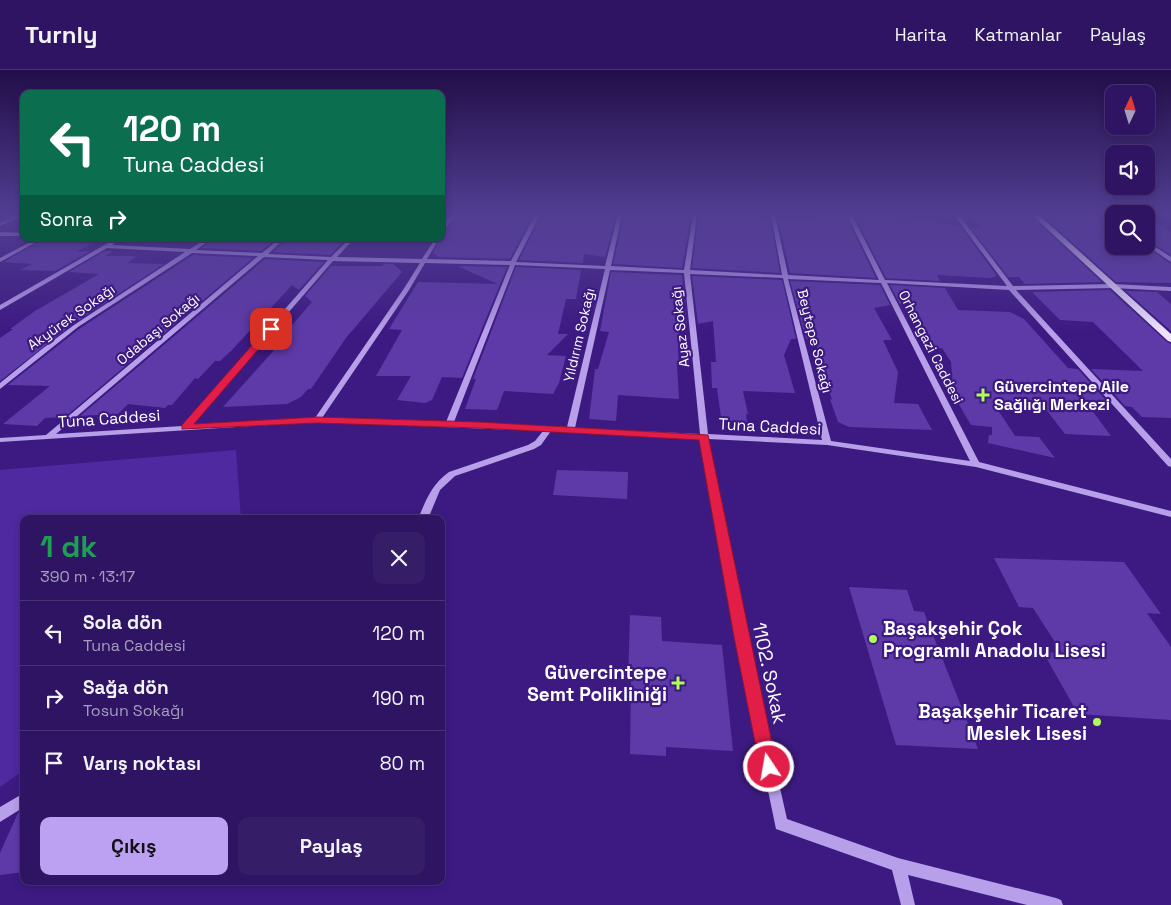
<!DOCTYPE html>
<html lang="tr">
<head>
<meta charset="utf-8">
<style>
  body { margin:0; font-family:"Space Grotesk",sans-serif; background:#361d68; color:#f1f3f6; height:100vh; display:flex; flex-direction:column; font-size:19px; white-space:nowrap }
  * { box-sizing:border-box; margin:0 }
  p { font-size:16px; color:#a79ebe }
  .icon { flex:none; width:28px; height:28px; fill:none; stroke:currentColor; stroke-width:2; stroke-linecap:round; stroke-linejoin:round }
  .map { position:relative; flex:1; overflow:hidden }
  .details { position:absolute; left:20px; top:445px; width:425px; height:370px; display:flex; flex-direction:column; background:#2e1462; border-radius:10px; box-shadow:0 2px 8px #0003,0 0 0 1px #493377 }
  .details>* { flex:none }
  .top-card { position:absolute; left:20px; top:20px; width:425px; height:152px; border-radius:10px; box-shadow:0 2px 8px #0003,0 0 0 1px #493377; background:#0b6e4f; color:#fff; overflow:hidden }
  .needle { width:32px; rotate:4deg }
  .buttons { position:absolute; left:1105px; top:15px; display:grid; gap:10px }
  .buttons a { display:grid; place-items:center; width:50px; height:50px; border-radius:10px; background:#2e1462; box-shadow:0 2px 8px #0003,0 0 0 1px #493377; font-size:25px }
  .pin { position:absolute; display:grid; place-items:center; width:42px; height:42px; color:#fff; margin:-21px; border-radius:10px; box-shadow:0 2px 8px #0006 }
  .me { position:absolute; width:55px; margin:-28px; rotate:348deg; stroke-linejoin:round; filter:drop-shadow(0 0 4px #0008) }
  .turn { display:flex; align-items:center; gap:18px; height:105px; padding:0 20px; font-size:22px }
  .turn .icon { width:65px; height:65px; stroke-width:2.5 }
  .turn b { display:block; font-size:35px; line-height:42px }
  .then { display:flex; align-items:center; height:48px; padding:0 20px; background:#0003; gap:10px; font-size:19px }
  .round { display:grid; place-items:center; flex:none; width:52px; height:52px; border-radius:10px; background:#361d68 }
  .summary { display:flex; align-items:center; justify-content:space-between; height:85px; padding:0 20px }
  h1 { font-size:30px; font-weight:600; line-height:38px; color:#1e9e55 }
  .action { display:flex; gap:10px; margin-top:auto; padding:10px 20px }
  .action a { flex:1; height:58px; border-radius:10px; background:#bca0f2; color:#111; font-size:20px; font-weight:600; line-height:58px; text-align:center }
  .action a+a { background:#361d68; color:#f1f3f6 }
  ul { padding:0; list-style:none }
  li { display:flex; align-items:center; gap:15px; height:65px; padding:0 20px; border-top:1px solid #493377 }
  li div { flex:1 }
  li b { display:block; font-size:19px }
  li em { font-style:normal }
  header { display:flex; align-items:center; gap:30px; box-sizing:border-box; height:70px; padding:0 25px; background:#2e1462; border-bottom:1px solid #493377 }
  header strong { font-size:24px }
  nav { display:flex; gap:28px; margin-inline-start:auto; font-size:18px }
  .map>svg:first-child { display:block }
</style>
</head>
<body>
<header>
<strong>Turnly</strong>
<nav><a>Harita</a><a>Katmanlar</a><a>Paylaş</a></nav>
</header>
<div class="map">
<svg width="1171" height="835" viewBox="0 0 1171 835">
  <rect width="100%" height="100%" fill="#3d1a82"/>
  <path fill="#4f299f" d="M236,380L241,449H24V700L0,717V400Z"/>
  <path fill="#5e3aa8" d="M458,145H533L510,189L439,187L433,183L441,166Z
    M542,145H616L605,187L584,184L583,193L519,190Z
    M624,145H691L682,198L613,194Z
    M699,145H761L762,148H770L780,203L692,198Z
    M816,145H845L876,208L790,203L778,148H817Z
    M854,145L927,148L931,152L960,156L997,206L990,208L937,205L940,211L886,208Z
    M969,145H1030L1102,212L1025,214L1019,207H1008L970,157L982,158Z
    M1042,145L1099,146L1111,149L1114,151V176H1145L1171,194V213L1116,212Z
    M1146,150H1153L1171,162V185L1146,169Z
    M44,169H101L76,182L90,181L55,201L20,200L32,194L4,192Z
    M213,169H276L261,181L201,178Z
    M286,169H347L330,185L273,182Z
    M105,181H113L105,186H136L128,193L164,194L73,254L0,311V268L13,259H10L35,241L99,204L69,202Z
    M193,185L253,188L65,347L45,348L37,356L3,354L50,316L8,315L79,259Z
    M265,189L324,192L299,220L292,215L232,280L220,291H215L198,309L195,308L172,335H168L165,338L128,334L118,344L80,346Z
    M384,194H393L402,202L346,268L311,319H308L301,327L287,334L223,337L284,269H280L312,232L305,226L331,196H382Z
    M457,196L507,197L462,308L442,307L432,330L425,333L397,330L411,306H376L402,260L389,259L418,212L498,214Z
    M516,197L581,200L576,229H566L558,264H568L547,285L566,286L559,313L553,324L504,321L497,340L465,339L476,309H473Z
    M611,202L682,205L687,256L679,258L680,278L678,277L679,295H677L679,329L618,325L616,351L589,349L595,299H598L609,262L600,261Z
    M692,206L782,210L796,269H791L784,285L795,323L743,321L748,344H746L747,352L728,351L721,347L717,318H712L711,292H716L713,251L698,254Z
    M790,211L880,215L890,235L874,238L892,270H883L898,302L894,333L918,334L932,360L849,357L838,352L830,329L832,330L826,310L828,311L820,291L822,290L814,270L806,269Z
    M890,215L945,218L958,240L1010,242L1024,249L1068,298L1078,299L1111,336L1088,335L1111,366L1065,364L1041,333L1024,332L996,337L1015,366L1039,367L1055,388L988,373L989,365H992V357L971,355L948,316H953L951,292L942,278H935L908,233L900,234Z
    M1110,220L1167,272L1171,274V348L1142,347L1132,337L1125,336L1091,299L1143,301L1093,252L1060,250L1032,222Z
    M1126,221L1157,222L1171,234V261Z
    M557,400L628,402L627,429L553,425Z
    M994,488L1124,492L1161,544L1147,543L1171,577V650L1078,644L1043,582L1062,583L1033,538L1019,537Z
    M849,517L907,520L914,541L924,542L978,679L896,675Z
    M630,545L661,547L662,571L722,575L733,681L666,677V686L630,684L631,611L628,610Z
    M24,739V802L0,805V783L18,743Z"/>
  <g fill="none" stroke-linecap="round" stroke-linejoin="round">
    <path fill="#b79fea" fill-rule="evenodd" d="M0,145L24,147V149L17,148L0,156V153L11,148Z
      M451,145H456L441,164V159Z
      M535,145H540L516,192L605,196L618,145H622L611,196L684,200L693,145H697L690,200L782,205L771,145H775L788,205L879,210L847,145H852L885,210L1007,216L954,145H959L1013,216L1113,214L1171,217V221L1113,218L1016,220L1171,389V397L1168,396L1009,220L887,213L979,392L1171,441V447L976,397L827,375L708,369L746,567L787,749L898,788L1056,828L1061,830L1063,835H1027L908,805L915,835H901L892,800L776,759L736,567L700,369L573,362L570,363L551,361L541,375L534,379L455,406L440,420L428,449H418C426,430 432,414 449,402L528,375L535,371L543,361L317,352L0,372V368L46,365L258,186L192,183L78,257L0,319V313L42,279L74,255L185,182L107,178L0,240V235L115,169H121L112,175L190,179L206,169H211L196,180L262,183L279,169H284L268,184L331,187L349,169H354L337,187L422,189L435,169H439L427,189L511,191ZM264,187L328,190L182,356L56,364ZM333,191L420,193L403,220L315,348L190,356ZM425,193L510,195L446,352L322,348L409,220ZM515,195L605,199L567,357L454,352ZM610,200L684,203L700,364L575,358ZM690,204L783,208L822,370L708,364ZM788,209L881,213L970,391L831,371Z
      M1108,145H1113L1114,149Z
      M0,162L24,163V166H0Z
      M36,169H42L0,192V188Z
      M1146,171L1171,187V192L1146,175Z
      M24,723V737L0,752V737Z"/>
    <path fill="#ede3ff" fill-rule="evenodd" d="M1032,145H1039L1171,264V272L1168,271Z"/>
  </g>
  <linearGradient id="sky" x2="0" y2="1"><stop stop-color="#220e48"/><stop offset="0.55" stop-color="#513e92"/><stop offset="1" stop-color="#513e92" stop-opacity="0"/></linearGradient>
  <rect width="1171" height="262" fill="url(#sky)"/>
  <path fill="#e11d48" stroke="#92132f" d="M271,256L274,257V261L194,354L317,347L479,352L708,365L777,697L775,703L769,705L763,703L760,697L734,567L699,370L479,358L317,353L182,359V355L268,257Z"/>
  <g fill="#affc5b" stroke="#3d1a82" stroke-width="2">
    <path d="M980.5 317.5h5v5h5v5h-5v5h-5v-5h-5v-5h5z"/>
    <circle cx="873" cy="569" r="5"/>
    <path d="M675.5 605.5h5v5h5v5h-5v5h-5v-5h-5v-5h5z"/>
    <circle cx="1097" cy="652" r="5"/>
  </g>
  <g text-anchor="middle" stroke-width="4.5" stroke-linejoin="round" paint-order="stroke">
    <g font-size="14" fill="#fff" stroke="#3d1a82">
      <text transform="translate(71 247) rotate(-35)" y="5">Akyürek Sokağı</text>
      <text transform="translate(680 257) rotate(-96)" y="5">Ayaz Sokağı</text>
      <text transform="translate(158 259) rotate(-40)" y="5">Odabaşı Sokağı</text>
      <text transform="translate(579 265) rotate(-77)" y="5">Yıldırım Sokağı</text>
      <text transform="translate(815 271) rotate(76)" y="5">Beytepe Sokağı</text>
      <text transform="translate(931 277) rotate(63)" y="5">Orhangazi Caddesi</text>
    </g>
    <g font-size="16" font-weight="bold" fill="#fff" stroke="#3d1a82" text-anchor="start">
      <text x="994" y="322">Güvercintepe Aile<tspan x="994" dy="18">Sağlığı Merkezi</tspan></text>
    </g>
    <g font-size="16" fill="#fff" stroke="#3d1a82">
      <text transform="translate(109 348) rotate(-4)" y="6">Tuna Caddesi</text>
      <text transform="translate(770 356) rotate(3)" y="6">Tuna Caddesi</text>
    </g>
    <g font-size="19" font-weight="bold" fill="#fff" stroke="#3d1a82" text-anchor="end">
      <text x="883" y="565" text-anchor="start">Başakşehir Çok<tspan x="883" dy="22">Programlı Anadolu Lisesi</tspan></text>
      <text x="667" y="609">Güvercintepe<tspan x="667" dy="22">Semt Polikliniği</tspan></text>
      <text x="1087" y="648">Başakşehir Ticaret<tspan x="1087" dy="22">Meslek Lisesi</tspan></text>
    </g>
    <g font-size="19" fill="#fff" stroke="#3d1a82">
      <text transform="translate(770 603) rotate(78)" y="7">1102. Sokak</text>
    </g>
  </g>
</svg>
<div class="buttons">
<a><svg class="needle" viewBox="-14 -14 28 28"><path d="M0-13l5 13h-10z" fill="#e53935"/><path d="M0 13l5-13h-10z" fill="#a79ebe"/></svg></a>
<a><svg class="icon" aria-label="sound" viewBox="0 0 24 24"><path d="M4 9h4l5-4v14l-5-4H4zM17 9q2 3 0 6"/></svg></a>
<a><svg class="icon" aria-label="search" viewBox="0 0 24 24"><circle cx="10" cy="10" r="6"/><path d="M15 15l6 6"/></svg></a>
</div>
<div class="pin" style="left:271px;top:259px;background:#d93025"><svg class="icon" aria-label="arrive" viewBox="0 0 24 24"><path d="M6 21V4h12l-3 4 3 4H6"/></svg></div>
<svg class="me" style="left:769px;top:697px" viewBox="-20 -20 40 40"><circle r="17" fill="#e11d48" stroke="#fff" stroke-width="3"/><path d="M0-11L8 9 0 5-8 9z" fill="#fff"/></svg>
<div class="top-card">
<div class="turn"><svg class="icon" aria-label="left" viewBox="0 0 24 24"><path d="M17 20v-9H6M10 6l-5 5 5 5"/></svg><div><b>120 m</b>Tuna Caddesi</div></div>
<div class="then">Sonra<svg class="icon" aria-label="right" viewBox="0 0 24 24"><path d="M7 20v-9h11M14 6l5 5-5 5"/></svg></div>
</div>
<section class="details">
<div class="summary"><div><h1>1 dk</h1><p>390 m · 13:17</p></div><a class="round"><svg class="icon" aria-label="close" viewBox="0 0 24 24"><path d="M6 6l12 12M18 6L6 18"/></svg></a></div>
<ul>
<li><svg class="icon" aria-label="left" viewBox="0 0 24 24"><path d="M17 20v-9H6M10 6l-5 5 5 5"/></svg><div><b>Sola dön</b><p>Tuna Caddesi</p></div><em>120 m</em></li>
<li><svg class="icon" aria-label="right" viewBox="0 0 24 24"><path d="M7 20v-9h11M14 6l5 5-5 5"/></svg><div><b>Sağa dön</b><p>Tosun Sokağı</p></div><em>190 m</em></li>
<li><svg class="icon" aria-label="arrive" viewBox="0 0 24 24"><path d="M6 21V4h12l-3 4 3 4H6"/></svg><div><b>Varış noktası</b></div><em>80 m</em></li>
</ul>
<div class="action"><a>Çıkış</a><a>Paylaş</a></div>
</section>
</div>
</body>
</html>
